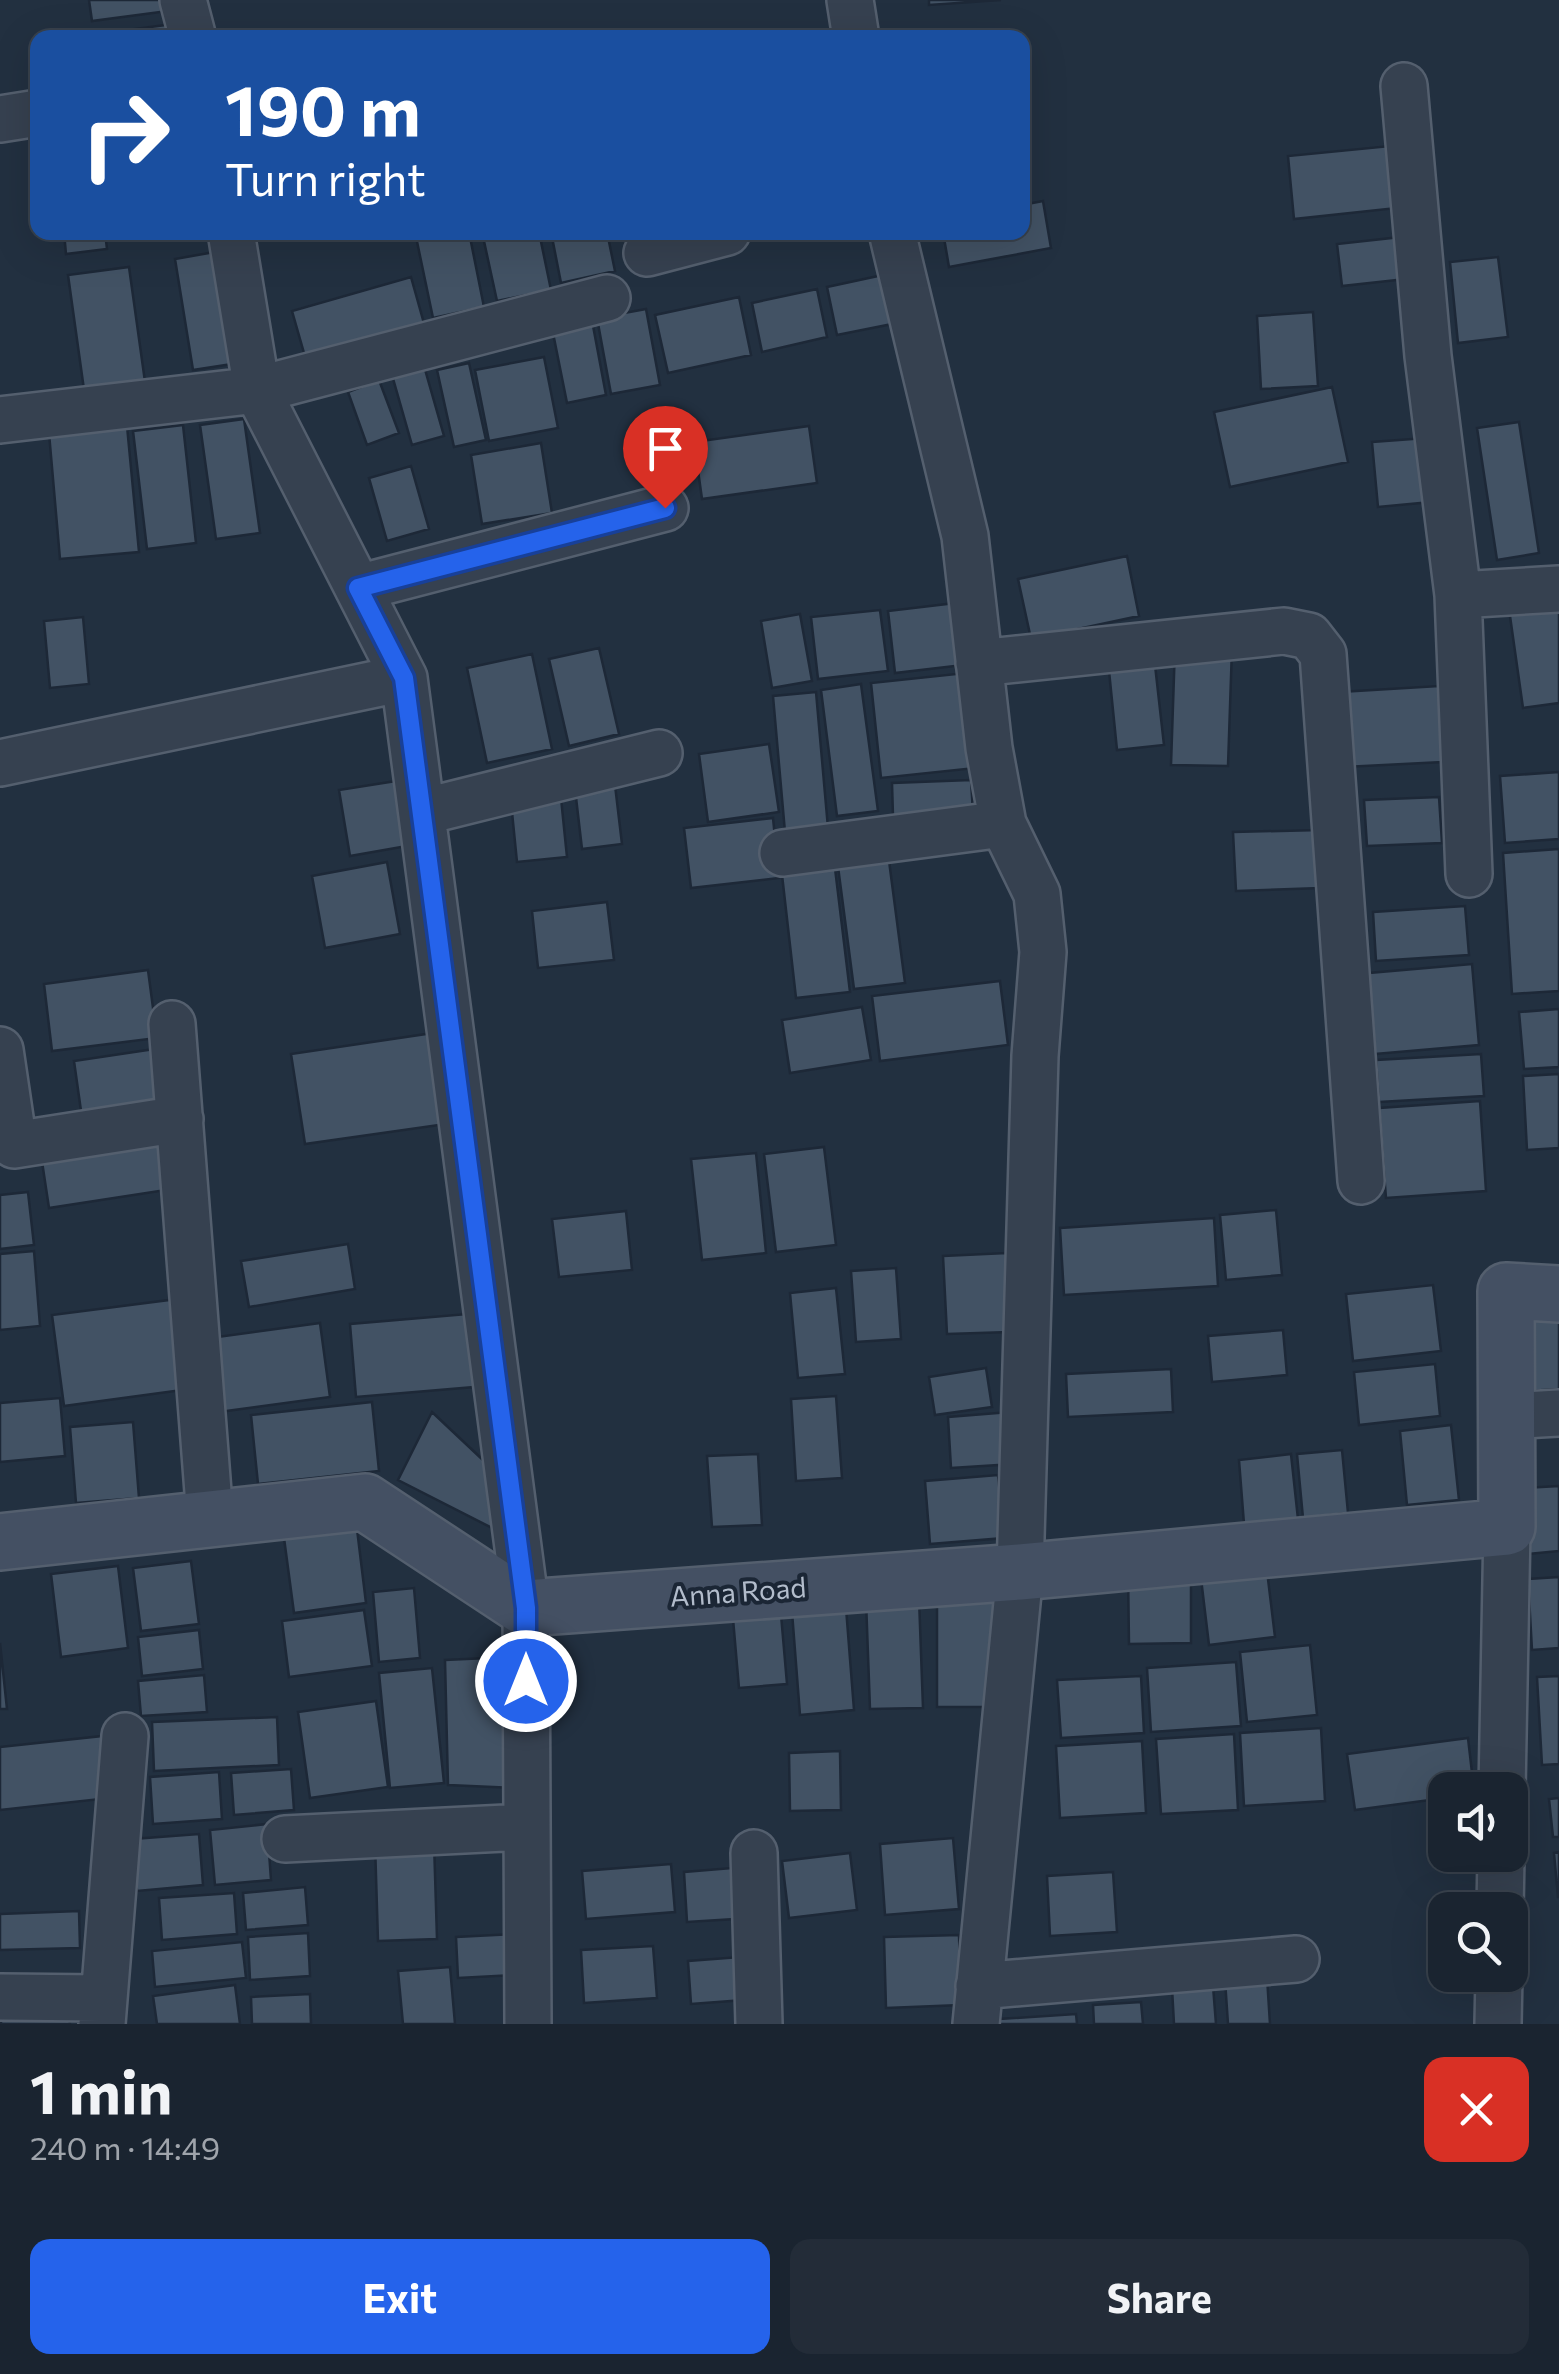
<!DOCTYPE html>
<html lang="en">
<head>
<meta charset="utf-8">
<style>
  body { margin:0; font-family:Commissioner,sans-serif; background:#232c38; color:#f1f3f6; height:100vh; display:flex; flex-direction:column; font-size:38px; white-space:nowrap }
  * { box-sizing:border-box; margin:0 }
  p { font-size:32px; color:#9fa4ab }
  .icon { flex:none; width:55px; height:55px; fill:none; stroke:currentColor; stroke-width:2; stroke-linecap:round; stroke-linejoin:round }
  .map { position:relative; height:2024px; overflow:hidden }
  .details { display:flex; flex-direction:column; background:#1a2430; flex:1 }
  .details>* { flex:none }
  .hud { position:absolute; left:30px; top:30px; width:1000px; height:210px; border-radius:20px; box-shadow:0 10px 40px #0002,0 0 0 2px #38414c; background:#1a4fa0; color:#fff; overflow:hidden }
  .fabs { position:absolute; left:1428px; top:1772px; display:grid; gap:20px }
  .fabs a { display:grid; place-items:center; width:100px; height:100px; border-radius:20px; background:#1a2430; box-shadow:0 10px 40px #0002,0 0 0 2px #38414c; font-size:50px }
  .pin { position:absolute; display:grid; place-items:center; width:85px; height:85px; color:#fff; margin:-102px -42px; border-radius:50% 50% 50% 0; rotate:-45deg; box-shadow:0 0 10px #0007 }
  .pin .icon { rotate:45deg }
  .me { position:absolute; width:110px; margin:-55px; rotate:0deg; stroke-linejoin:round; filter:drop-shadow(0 0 8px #0008) }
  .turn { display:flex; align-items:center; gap:35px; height:210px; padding:0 30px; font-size:45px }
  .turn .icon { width:130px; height:130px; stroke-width:2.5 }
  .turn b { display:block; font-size:70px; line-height:85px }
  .round { display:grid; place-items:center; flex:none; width:105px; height:105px; border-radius:20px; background:#232c38 }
  .summary { display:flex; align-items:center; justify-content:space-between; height:170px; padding:0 30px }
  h1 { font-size:60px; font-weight:700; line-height:75px }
  .action { display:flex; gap:20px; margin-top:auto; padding:20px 30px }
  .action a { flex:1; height:115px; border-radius:20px; background:#2563eb; color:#fff; font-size:40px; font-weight:700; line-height:115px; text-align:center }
  .action a+a { background:#232c38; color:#f1f3f6 }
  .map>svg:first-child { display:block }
</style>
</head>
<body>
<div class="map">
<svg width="1559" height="2024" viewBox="0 0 1559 2024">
  <rect width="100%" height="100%" fill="#223040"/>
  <path fill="#425264" stroke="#1d2837" stroke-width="2.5" d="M89,0H166L168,11L92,21Z
    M929,0H1001L929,5Z
    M181,23L183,38H112V32Z
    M1390,146L1397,208L1294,219L1288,156Z
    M1043,201L1051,248L949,267L943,232H1022V205Z
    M64,232H105L107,249L66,254Z
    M415,232H469L484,307L433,318Z
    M482,232H539L551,290L497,301Z
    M551,232H607L615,271L561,283Z
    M1401,237L1406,279L1342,286L1337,244Z
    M226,250L245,362L193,370L175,259Z
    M1498,257L1508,337L1458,343L1450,262Z
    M129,267L147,396L86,404L68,275Z
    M892,273L902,322L837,335L827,287Z
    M411,277L425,327L306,360L292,311Z
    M817,289L827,337L762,352L752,303Z
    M739,297L751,355L668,373L655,315Z
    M646,309L660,385L611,394L597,318Z
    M1313,312L1318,386L1261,389L1257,316Z
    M591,315L606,395L567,403L551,323Z
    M544,357L558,428L489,441L475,370Z
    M469,363L486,440L454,447L437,370Z
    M424,366L444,436L412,445L392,375Z
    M379,380L399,433L367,445L348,392Z
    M1332,387L1348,462L1230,487L1214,412Z
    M244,419L260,533L216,539L200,425Z
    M1519,422L1539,553L1497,560L1477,428Z
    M183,425L196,543L147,549L133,431Z
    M127,426L139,552L60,559L49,433Z
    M809,426L817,483L702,499L694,442Z
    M1426,438L1431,502L1378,507L1372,442Z
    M541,443L552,513L482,524L471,455Z
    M411,466L429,529L387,541L369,478Z
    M1127,556L1139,616L1031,639L1018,579Z
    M964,602L972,664L895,673L888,611Z
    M1559,602V703L1523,708L1509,609Z
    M880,610L888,671L818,679L811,617Z
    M800,614L812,681L772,688L761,621Z
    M83,617L89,684L50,688L44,621Z
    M1175,646L1232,648L1228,766L1171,765Z
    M599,648L619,734L569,746L549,659Z
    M532,654L552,749L487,763L467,668Z
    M1154,656L1164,745L1117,750L1108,661Z
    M975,672L985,767L881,778L871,683Z
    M861,684L878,811L837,816L821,690Z
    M1439,686L1443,762L1344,767L1340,692Z
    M816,692L828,828L785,832L773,696Z
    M769,744L779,812L708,822L699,754Z
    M1559,772V839L1505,843L1500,776Z
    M971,780L973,813L893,816L892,783Z
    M396,781L407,846L350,856L339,790Z
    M615,785L622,844L582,849L575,789Z
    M1439,797L1442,843L1367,846L1364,800Z
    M561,798L567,857L517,862L511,802Z
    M773,818L779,878L691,888L684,828Z
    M1320,830L1321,888L1236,891L1233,832Z
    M1559,849V991L1512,994L1503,853Z
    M888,853L905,983L854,989L837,859Z
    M834,860L850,992L796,998L781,866Z
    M387,862L400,934L325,948L312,876Z
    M607,902L614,960L538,968L532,911Z
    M1465,906L1469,955L1376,961L1373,912Z
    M1472,964L1479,1045L1375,1054L1369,973Z
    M148,970L157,1038L52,1051L44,984Z
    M1000,981L1008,1045L880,1061L872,996Z
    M862,1007L871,1060L790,1073L782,1020Z
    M1559,1009V1067L1524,1069L1519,1012Z
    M433,1033L446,1124L305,1144L291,1054Z
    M161,1048L169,1105L82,1118L74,1061Z
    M1481,1054L1484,1096L1379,1102L1376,1060Z
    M1559,1074V1148L1527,1150L1523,1076Z
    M1480,1101L1486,1191L1386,1198L1379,1108Z
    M158,1137L166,1190L49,1208L41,1155Z
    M824,1147L836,1245L776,1252L764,1154Z
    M756,1153L766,1253L702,1260L691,1159Z
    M28,1192L34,1245L0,1249V1195Z
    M1276,1210L1282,1275L1226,1280L1220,1215Z
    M626,1211L632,1270L559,1277L552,1219Z
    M1214,1218L1218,1286L1064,1295L1060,1228Z
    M348,1244L355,1289L249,1307L241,1261Z
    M34,1251L40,1326L0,1330V1254Z
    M1007,1253L1010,1332L947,1334L943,1256Z
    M896,1268L901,1339L856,1342L851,1271Z
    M1433,1285L1441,1351L1353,1361L1346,1294Z
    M836,1288L845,1374L798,1378L790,1293Z
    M185,1298L197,1388L64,1406L52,1315Z
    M479,1313L486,1386L356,1397L350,1324Z
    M1559,1314V1389L1529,1391L1523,1316Z
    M320,1323L330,1397L219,1412L210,1338Z
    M1283,1330L1287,1375L1212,1382L1208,1336Z
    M1435,1364L1440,1416L1359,1425L1354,1372Z
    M986,1368L992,1407L935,1415L929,1377Z
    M1171,1369L1173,1412L1068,1417L1066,1374Z
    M836,1396L842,1478L796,1481L791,1399Z
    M60,1398L65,1456L0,1462V1403Z
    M372,1402L379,1471L258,1484L251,1415Z
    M432,1412L484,1461L498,1531L398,1480Z
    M1010,1412L1014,1464L951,1468L948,1417Z
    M133,1422L139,1498L76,1503L70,1427Z
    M1451,1425L1459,1500L1407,1505L1400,1431Z
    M1342,1450L1348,1513L1303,1518L1297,1454Z
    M758,1454L762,1525L712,1527L707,1456Z
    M1291,1454L1298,1519L1244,1524L1239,1460Z
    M998,1475L1004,1538L930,1544L925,1481Z
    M1559,1486V1551L1528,1554L1523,1488Z
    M357,1529L366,1603L294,1613L284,1538Z
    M1265,1554L1275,1637L1209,1645L1199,1562Z
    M191,1561L199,1624L141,1631L133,1568Z
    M118,1566L128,1648L61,1657L51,1574Z
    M1128,1572H1191V1643L1129,1644Z
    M1559,1577V1648L1532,1650L1528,1579Z
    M414,1588L420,1658L379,1662L373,1592Z
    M845,1595L854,1710L800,1715L791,1599Z
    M937,1597H1000V1707H937Z
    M919,1598L923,1708L870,1709L866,1600Z
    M780,1603L787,1684L739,1688L732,1607Z
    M364,1610L372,1666L289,1677L282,1621Z
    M199,1630L203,1669L142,1676L138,1637Z
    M0,1643L7,1709H0Z
    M1310,1645L1317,1715L1247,1722L1240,1652Z
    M509,1657L514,1788L448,1785L445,1660Z
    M1236,1662L1241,1726L1151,1732L1147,1668Z
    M432,1668L444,1783L390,1788L379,1673Z
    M204,1675L207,1712L141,1716L138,1681Z
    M1141,1676L1144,1733L1061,1738L1057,1680Z
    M1559,1676V1764L1542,1765L1537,1677Z
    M376,1701L388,1787L310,1798L298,1712Z
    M277,1717L279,1765L154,1771L152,1722Z
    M1321,1728L1325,1801L1244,1806L1240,1733Z
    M1234,1734L1238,1810L1161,1814L1156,1739Z
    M112,1735L119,1797L0,1810V1747Z
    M1468,1738L1474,1790H1445V1798L1355,1810L1347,1754Z
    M1142,1741L1146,1813L1060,1818L1056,1746Z
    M840,1751L841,1810L790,1811L789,1753Z
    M291,1769L294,1810L234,1815L231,1773Z
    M219,1772L222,1819L153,1824L150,1777Z
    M1559,1798V1837H1553L1549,1799Z
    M267,1824L271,1880L215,1885L210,1830Z
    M199,1834L203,1885L137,1891L133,1839Z
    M953,1838L959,1909L885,1915L880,1844Z
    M434,1842L437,1939L378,1941L375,1843Z
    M1559,1852V1897H1558L1554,1853Z
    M850,1853L857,1910L789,1918L782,1861Z
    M671,1864L675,1912L586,1919L582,1871Z
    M732,1868L735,1919L687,1922L684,1872Z
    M1113,1872L1117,1932L1050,1936L1047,1876Z
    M305,1887L308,1925L246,1930L243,1893Z
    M234,1893L237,1934L162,1940L159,1898Z
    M79,1911L80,1948L0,1950V1914Z
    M308,1933L310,1976L250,1980L248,1937Z
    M514,1934L516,1975L458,1978L456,1937Z
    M959,1935L961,2005L886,2008L884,1937Z
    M242,1942L246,1978L155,1987L152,1951Z
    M653,1946L657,1998L584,2003L581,1950Z
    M740,1957L744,2000L691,2004L688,1961Z
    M450,1967L455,2024H403L398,1971Z
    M1267,1977L1270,2024H1228L1225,1980Z
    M235,1985L240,2024H157L153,1996Z
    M1213,1986L1216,2024H1174L1172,1988Z
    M310,1994L311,2024H252L251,1997Z
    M1141,2002L1143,2024H1094L1093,2005Z
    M68,2013L70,2024H1V2020Z
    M1076,2014L1077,2024H999V2019Z"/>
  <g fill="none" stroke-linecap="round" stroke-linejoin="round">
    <g stroke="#545f6e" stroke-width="50">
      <path id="street" d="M183,0L193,38
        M850,0L856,38
        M1404,86L1428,356L1458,595L1559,589
        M0,119L38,113
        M231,232L257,390L404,678L526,1608L528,2024
        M892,232L965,536L989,748L1003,824L1037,894L1043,952L1035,1056L1020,1572L976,2024
        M647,253L727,232
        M0,420L257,390L607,298
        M358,588L665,508
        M1458,595L1469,874
        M979,663L1284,631L1309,636L1323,654L1361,1181
        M0,763L404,678
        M422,812L659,753
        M783,853L1003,824
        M172,1024L210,1518
        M0,1050L14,1145L180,1119
        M1507,1416L1559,1413
        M1502,1790L1507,1527
        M285,1839L527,1827
        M754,1853L759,2024
        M1500,1910L1501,1855
        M979,1986L1296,1959
        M0,1997L102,1998
        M102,2024L125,1736
        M1498,2024L1499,1975"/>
    </g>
    <g stroke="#545f6e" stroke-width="60">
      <path id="secondary" d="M0,1542L365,1502L526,1608L1020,1572L1507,1527L1506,1291L1559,1294"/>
    </g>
    <use href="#street" stroke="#364150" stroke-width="45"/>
    <use href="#secondary" stroke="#445063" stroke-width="55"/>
  </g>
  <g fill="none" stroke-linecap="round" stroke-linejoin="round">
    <g stroke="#184099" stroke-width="25">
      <path id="route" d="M526,1681V1608L404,678L358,588L665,508"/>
    </g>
    <use href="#route" stroke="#2563eb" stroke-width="18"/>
  </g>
  <g text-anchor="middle" stroke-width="8" stroke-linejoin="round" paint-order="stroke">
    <g font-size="28" fill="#b2bccb" stroke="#1b2635">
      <text transform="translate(738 1592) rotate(-4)" y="10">Anna Road</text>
    </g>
  </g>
</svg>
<div class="fabs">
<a><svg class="icon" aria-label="sound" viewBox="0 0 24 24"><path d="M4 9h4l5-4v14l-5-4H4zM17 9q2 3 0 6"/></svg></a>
<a><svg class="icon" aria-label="search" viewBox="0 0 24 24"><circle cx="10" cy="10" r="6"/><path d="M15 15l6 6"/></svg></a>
</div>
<div class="pin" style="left:665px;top:508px;background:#d93025"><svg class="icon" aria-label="arrive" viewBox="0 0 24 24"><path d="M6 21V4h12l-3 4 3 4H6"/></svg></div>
<svg class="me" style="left:526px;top:1681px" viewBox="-20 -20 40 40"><circle r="17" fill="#2563eb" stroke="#fff" stroke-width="3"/><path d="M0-11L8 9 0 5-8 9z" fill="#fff"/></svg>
<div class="hud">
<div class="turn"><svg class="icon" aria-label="right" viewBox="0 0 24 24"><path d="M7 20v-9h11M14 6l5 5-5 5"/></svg><div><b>190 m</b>Turn right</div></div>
</div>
</div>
<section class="details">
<div class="summary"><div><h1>1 min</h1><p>240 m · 14:49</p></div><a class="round" style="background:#d93025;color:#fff"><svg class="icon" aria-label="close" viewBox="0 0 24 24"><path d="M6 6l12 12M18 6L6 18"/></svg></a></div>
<div class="action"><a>Exit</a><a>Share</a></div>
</section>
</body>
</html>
